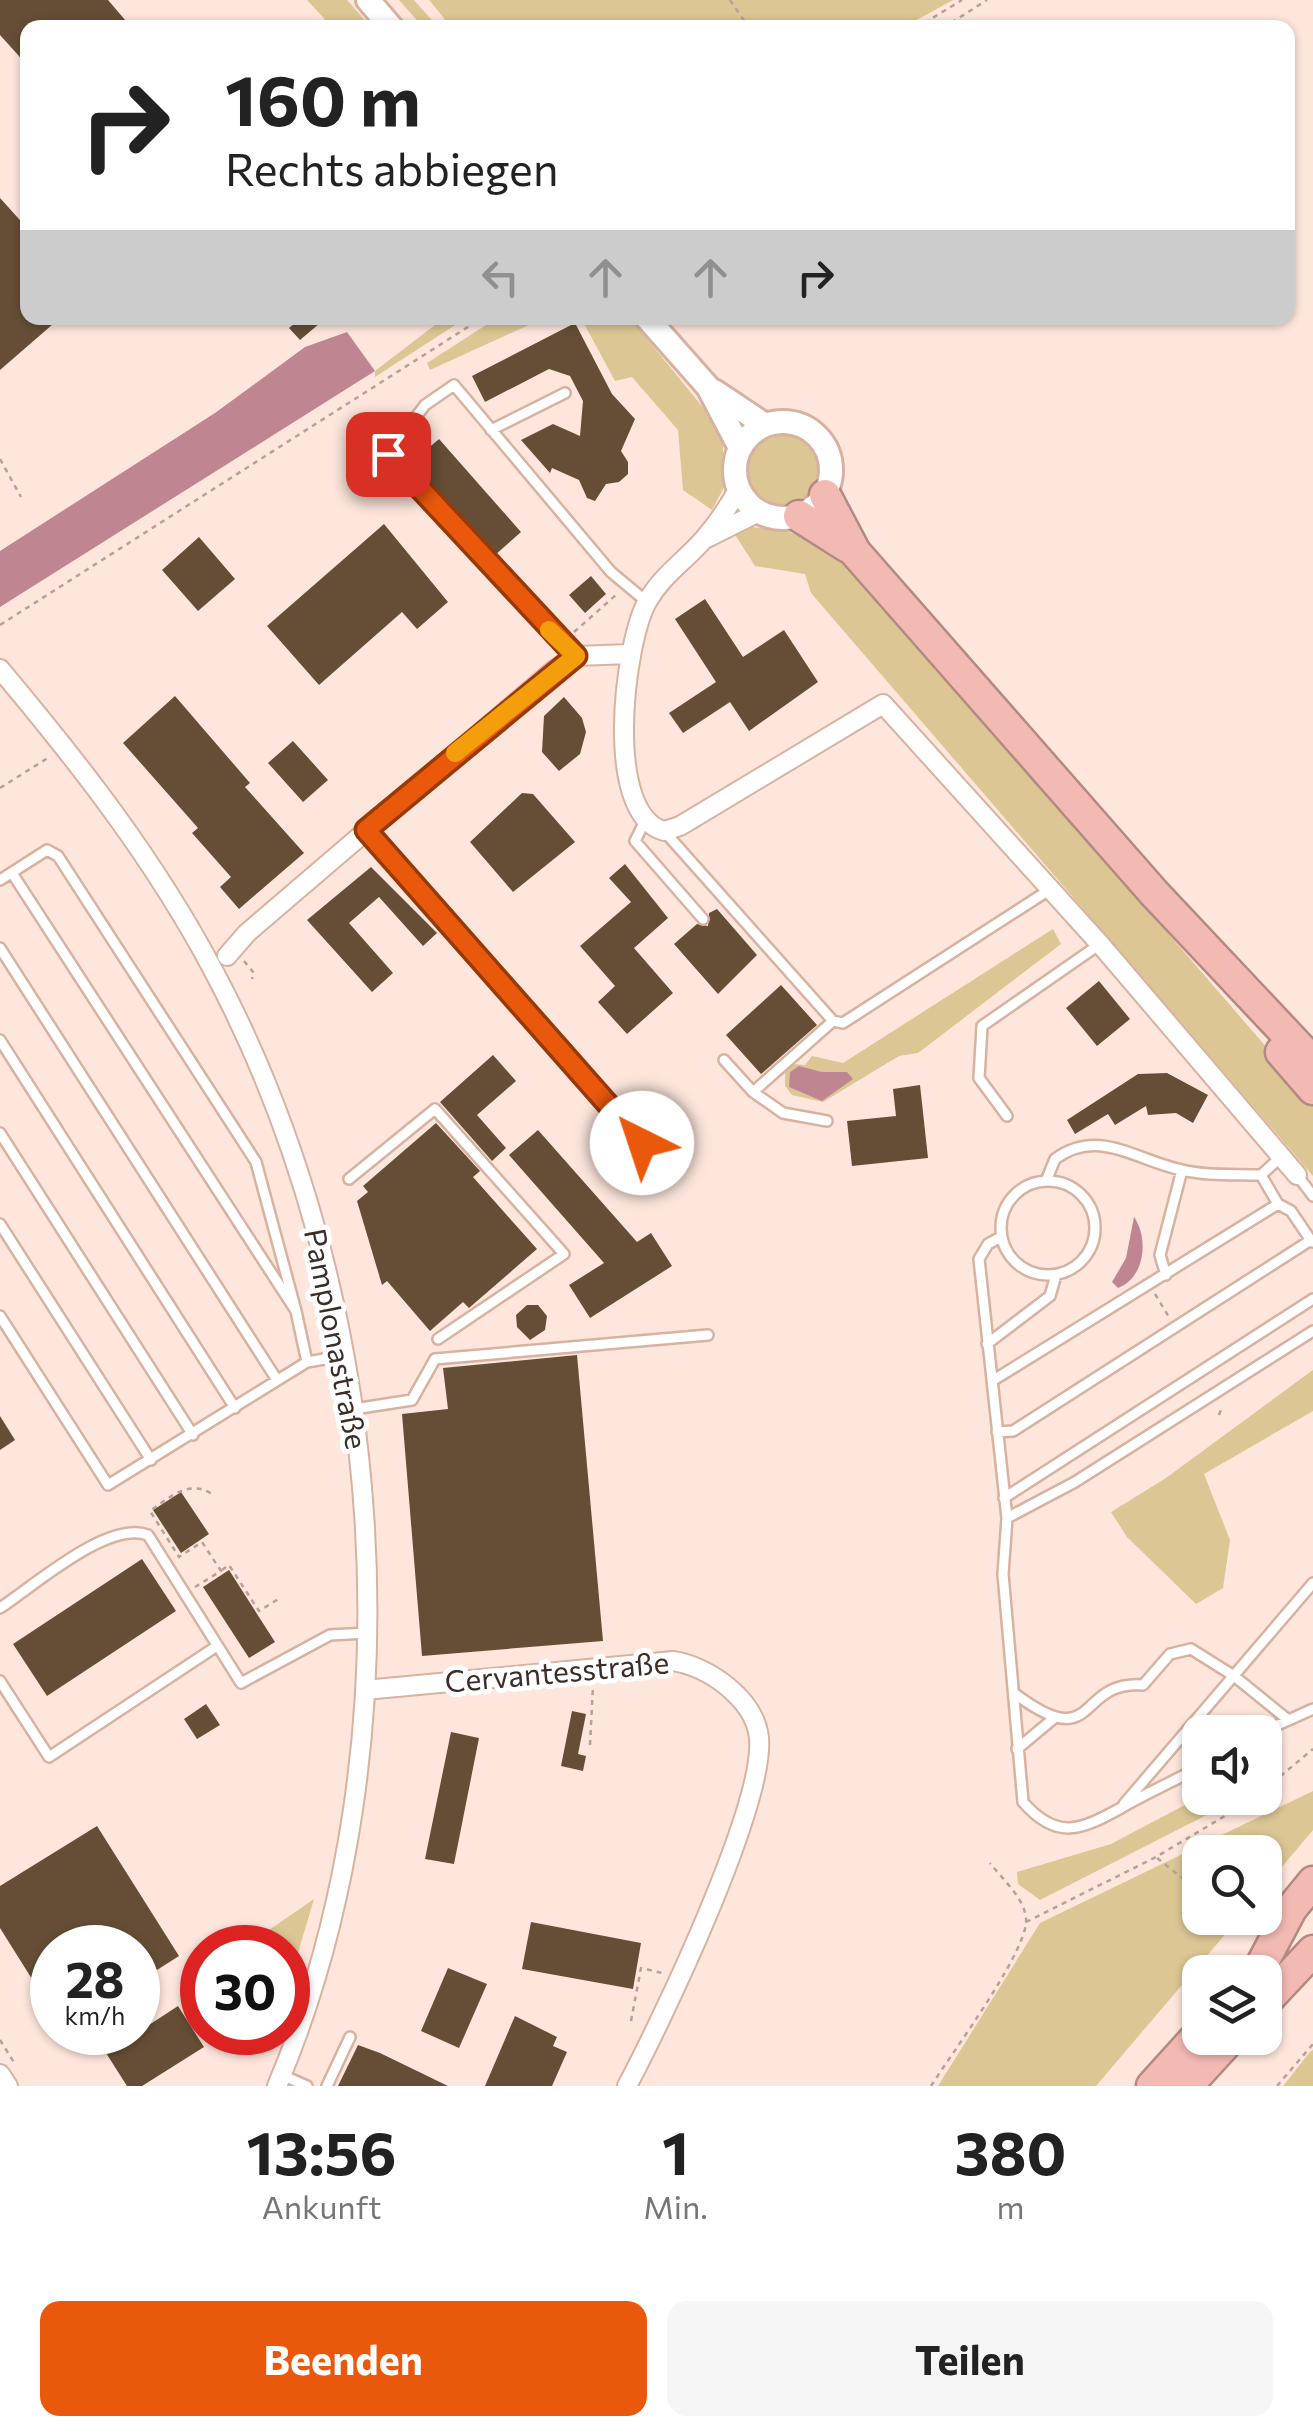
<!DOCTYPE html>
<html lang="de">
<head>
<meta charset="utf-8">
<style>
  body { margin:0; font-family:Commissioner,sans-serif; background:#f6f6f6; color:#222; height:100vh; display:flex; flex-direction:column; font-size:38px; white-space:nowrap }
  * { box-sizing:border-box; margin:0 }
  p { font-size:32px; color:#767676 }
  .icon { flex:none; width:55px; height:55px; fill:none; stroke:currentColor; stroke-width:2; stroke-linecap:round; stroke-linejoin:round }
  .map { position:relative; height:2086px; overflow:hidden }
  .details { display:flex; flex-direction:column; background:#fff; flex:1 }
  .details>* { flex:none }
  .guide { position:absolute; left:20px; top:20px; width:1275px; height:305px; border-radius:20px; box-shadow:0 2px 8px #0004; background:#fff; color:#222; overflow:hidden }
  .fabs { position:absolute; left:1182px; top:1715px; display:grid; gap:20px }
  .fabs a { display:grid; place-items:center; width:100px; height:100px; border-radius:20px; background:#fff; box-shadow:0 2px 8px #0004; font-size:50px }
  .speed { position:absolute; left:30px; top:1925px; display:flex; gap:20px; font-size:50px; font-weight:700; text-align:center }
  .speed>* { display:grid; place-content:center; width:130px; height:130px; border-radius:50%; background:#fff; box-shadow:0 2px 8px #0004; line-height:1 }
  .speed small { font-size:25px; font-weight:400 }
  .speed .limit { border:15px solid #d22; background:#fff; color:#111 }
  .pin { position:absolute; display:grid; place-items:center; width:85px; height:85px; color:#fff; margin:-42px; border-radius:20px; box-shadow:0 5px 15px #0006 }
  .me { position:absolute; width:110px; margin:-55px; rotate:319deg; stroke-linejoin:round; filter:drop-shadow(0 0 8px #0008) }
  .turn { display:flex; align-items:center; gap:35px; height:210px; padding:0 40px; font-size:45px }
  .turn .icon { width:130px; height:130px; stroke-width:2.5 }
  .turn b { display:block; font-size:70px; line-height:85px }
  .lanes { display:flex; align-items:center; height:95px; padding:0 40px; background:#0003; justify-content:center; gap:50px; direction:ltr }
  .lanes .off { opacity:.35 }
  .eta { display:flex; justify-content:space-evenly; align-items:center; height:170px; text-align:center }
  .eta b { font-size:60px; font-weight:700; line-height:70px }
  .cta { display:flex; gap:20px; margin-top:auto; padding:20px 40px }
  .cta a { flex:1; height:115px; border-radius:20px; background:#ea580c; color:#fff; font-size:40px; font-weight:700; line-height:115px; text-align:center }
  .cta a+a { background:#f6f6f6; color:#222 }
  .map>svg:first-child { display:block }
</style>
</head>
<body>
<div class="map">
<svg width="1313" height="2086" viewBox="0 0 1313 2086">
  <rect width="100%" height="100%" fill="#fee6dc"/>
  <path fill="#dcc694" d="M307,0H347L371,27H332Z
    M399,0H414L438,27H423Z
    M429,0H953L904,27L452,28Z
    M444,318H466L375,377V371Z
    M497,318H544L430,370L427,363Z
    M581,318H630L723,432V489L712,510L683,490L678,430L632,377L615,381Z
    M746 470a38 38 0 1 1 76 0a38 38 0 1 1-76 0Z
    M752,527C813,535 815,534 860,577L1313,1101V1176L811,593L805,574L755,566L734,533Z
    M1053,929L1061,944L918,1053L899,1056L823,1102L792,1095L785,1086V1073L793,1064L805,1065L812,1056L843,1063Z
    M1313,1370V1411L1204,1474L1230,1540L1223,1588L1196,1604L1127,1537L1111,1512L1166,1478Z
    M1313,1791V1830L1265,1887V1852H1200V1918H1239L1096,2086H938L1040,1923Z
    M1200,1797L1231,1798L1230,1803L1040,1900L1018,1884L1017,1872L1111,1844Z
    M314,1899L289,1983L288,1948L266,1947L259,1937Z
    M1313,2050V2086H1283L1310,2052Z"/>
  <path fill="#bf8692" d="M347,332L375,371L0,607V551L215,413L305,347Z
    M799,1066L822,1072H847L853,1079L822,1101L789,1087L790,1072Z
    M1134,1217C1149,1238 1145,1278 1118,1288L1112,1282L1126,1258Z"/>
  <path fill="#654e35" d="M0,0H108L132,28H28V66L0,35Z
    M0,198L28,229V318H60L0,370Z
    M301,318H326L300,340L289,328Z
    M575,323L612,394L635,419L621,451L628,462V474L619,482L606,484L595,501L587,498L579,480L552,468L550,473L521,440L553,424L580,436L583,401L570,376L549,369L485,402L472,376Z
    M380,414L391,432L370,445L359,427Z
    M439,439L521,532L494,556L409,465Z
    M358,441L371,456L360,465L347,450Z
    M384,524L448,602L417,629L402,612L319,685L267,626Z
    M199,537L235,579L198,611L162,570Z
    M591,576L606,594L585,613L569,595Z
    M705,599L743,657L784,630L818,682L749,731L730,702L683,733L669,713L716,682L675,619Z
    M175,696L250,783L245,787L304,853L239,909L220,887L231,877L192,833L198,828L123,743Z
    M564,697L582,718L586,732L580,754L559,771L542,752L544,716Z
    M293,741L328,780L303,802L268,763Z
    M522,793L533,794L575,842L513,892L470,842Z
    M625,864L668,918L634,948L673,993L627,1034L598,1002L615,986L580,946L631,902L609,878Z
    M371,867L437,933L423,946L379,897L349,923L393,973L372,992L307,920Z
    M717,909L757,955L718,994L674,944L697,924L708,926L709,913Z
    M1099,981L1130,1019L1097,1046L1066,1008Z
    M781,985L817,1025L761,1074L726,1035Z
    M493,1055L516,1081L477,1115L506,1148L492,1161L440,1102Z
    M1167,1073L1208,1095L1193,1123L1176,1113L1148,1115L1146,1106L1115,1125L1108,1114L1075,1134L1067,1120L1138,1074Z
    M920,1085L928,1158L852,1166L847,1121L896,1116L893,1089Z
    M436,1123L480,1171L473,1177L537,1249L469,1308L463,1302L430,1331L387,1281L382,1285L357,1201L368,1192L363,1186Z
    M538,1130L637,1242L651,1233L672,1266L590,1318L569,1285L604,1263L509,1155Z
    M527,1305H538L547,1316L545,1330L530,1340L517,1327L516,1315Z
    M577,1355L603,1641L422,1656L402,1414L448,1409L443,1368Z
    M0,1416L15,1440L0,1450Z
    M181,1492L209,1534L181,1553L153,1510Z
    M142,1559L176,1611L47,1696L13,1644Z
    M229,1570L275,1642L249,1658L203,1587Z
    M206,1704L220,1725L197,1739L184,1719Z
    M572,1711L586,1714L578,1754L586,1756L583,1771L561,1766Z
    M451,1732L479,1738L454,1864L425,1859Z
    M97,1826L179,1956L138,1982V1948H52V2011L0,1928V1886Z
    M531,1922L641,1943L633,1989L522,1969Z
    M448,1968L487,1984L459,2048L421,2031Z
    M178,2006L204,2047L142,2086H127L106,2053Z
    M515,2016L557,2037L553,2046L567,2052L552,2086H485Z
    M358,2045L380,2053L448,2086H338Z"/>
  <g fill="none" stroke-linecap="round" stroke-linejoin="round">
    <g stroke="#d7b2a1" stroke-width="14">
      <path id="service" d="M491,430L565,393
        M576,656L388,454L425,405L454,385L611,572L647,602
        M645,821L635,841L703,919
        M664,831L833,1021L843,1023L1049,890
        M12,873L296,1311L307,1362
        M0,880L47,850L58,856L256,1162L296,1311
        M0,948L277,1380
        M0,1040L235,1408
        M724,1060L753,1092L833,1021
        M753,1092L783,1113L827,1121
        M1007,1116L979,1078L982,1026L1100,944
        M0,1133L193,1435
        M1297,1175L1313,1196
        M349,1179L435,1109L564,1254L438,1339
        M1001 1228a47 47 0 1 1 94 0a47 47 0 1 1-94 0Z
        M1046,1181L1055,1159C1099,1127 1137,1161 1182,1170C1206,1176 1235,1174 1261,1175L1281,1157
        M1278,1204L1291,1211L1312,1242
        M0,1224L151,1460
        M1001,1237L988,1244L979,1259L1007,1518L1075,1482L1313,1331
        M1166,1275L1160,1255L1182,1170
        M0,1316L108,1485L307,1362L342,1356
        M987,1344L1050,1296L1056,1275
        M992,1381L1278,1204L1261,1175
        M354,1409L412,1400L435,1359L708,1335
        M997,1432L1013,1431L1311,1240
        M1004,1498L1313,1299
        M1007,1518L1003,1574L1023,1802C1057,1841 1081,1830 1121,1808C1147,1793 1174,1781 1200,1767
        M0,1608C35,1585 108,1520 148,1535L241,1683L330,1635L367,1633
        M0,1681L49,1757L217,1646
        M1014,1693C1099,1757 1075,1680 1143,1685L1170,1654L1191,1649L1234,1676L1287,1719
        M1262,1732L1313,1709
        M1017,1749L1053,1719
        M1124,1804L1313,1583
        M282,2075L307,2086
        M327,2086L350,2037"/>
    </g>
    <g stroke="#d7b2a1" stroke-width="22">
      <path id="minor" d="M739,488C729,506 717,524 704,539C684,562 662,575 647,602C624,645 603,814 664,831L680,826L883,704L1100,944L1297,1175
        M707,538L759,512
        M0,669C79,763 154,859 212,968C387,1294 422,1742 277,2086
        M366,830L642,1143
        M227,956L247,933L553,671L576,656L630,654
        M365,1690L673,1661C708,1666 755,1699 759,1738C765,1805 662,2020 627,2086
        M0,2074L8,2086"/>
    </g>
    <g stroke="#d7b2a1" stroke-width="28">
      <path id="secondary" d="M368,0L392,28
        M647,318L708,387L740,448
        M714,391L765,425
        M735 470a48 48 0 1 1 96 0a48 48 0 1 1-96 0Z"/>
    </g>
    <g stroke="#b38982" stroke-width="35">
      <path id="motorway" d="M825,495L855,552L1154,893L1313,1062
        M799,516L848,547
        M1281,1052L1313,1089
        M1261,1966L1291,1909L1313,1882
        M1265,2002L1313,1951
        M1152,2086L1200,2033
        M1187,2086L1231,2038"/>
    </g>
    <path stroke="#b5a198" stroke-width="2.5" stroke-dasharray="5 5" stroke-linecap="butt" d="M730,0L749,28
      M916,28L962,0
      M943,28L987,0
      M0,459L21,497
      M0,625L482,318
      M574,632L617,594
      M0,788L51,756
      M244,961L254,973L252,979
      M1155,1294L1169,1317
      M1219,1415L1222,1407
      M222,1570L229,1565L259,1611L280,1598
      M195,1587L221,1571L202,1542L179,1557L150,1511C170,1497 189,1479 212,1494
      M590,1745L593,1686
      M1265,1789L1313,1749
      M1157,1858L1200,1892
      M1026,1922L1156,1857L1255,1798
      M631,2021L641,1968L662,1973
      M0,2040L15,2064
      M931,2086C952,2053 1023,1957 1026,1923C1028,1901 1002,1879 990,1863
      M1277,2086L1313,2044"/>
    <use href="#service" stroke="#fff" stroke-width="9"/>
    <use href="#minor" stroke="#fff" stroke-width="18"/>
    <use href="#secondary" stroke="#fff" stroke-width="22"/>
    <use href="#motorway" stroke="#f3bab3" stroke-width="30"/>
  </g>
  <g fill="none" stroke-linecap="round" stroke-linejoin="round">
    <g stroke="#983908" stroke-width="25">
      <path id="route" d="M388,454L576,656L366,830L642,1143"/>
    </g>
    <use href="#route" stroke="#ea580c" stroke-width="18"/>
    <path stroke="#f59e0b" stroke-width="18" d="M455,753L576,656L549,630"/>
  </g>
  <g text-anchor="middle" stroke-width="10" stroke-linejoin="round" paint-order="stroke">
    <g font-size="30" fill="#3c2d26" stroke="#fff">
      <text transform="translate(335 1339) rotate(79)" y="10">Pamplonastraße</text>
      <text transform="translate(557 1673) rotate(-5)" y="10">Cervantesstraße</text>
    </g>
  </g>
</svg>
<div class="fabs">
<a><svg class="icon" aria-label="sound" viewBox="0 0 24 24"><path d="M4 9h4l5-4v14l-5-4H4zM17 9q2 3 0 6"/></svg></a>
<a><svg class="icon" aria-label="search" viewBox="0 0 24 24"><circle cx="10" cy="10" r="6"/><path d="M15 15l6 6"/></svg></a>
<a><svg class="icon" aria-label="layers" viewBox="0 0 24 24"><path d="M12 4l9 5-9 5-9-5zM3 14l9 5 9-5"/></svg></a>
</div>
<div class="speed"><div>28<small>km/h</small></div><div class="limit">30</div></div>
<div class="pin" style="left:388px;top:454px;background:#d93025"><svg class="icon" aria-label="arrive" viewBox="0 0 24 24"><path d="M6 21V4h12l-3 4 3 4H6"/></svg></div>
<svg class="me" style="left:642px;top:1143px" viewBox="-20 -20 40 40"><circle r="19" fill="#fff"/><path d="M0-13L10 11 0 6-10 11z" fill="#ea580c"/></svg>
<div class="guide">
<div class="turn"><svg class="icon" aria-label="right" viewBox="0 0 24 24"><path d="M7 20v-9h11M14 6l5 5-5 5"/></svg><div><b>160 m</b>Rechts abbiegen</div></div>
<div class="lanes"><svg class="icon off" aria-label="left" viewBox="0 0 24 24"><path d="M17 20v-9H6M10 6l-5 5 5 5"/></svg><svg class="icon off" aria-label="ahead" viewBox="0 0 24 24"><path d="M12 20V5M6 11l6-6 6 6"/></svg><svg class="icon off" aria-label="ahead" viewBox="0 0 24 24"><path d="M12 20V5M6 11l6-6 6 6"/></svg><svg class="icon" aria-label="right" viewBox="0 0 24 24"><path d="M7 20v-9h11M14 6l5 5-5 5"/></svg></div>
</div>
</div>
<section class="details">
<div class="eta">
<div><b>13:56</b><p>Ankunft</p></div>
<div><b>1</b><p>Min.</p></div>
<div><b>380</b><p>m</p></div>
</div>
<div class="cta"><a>Beenden</a><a>Teilen</a></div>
</section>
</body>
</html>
